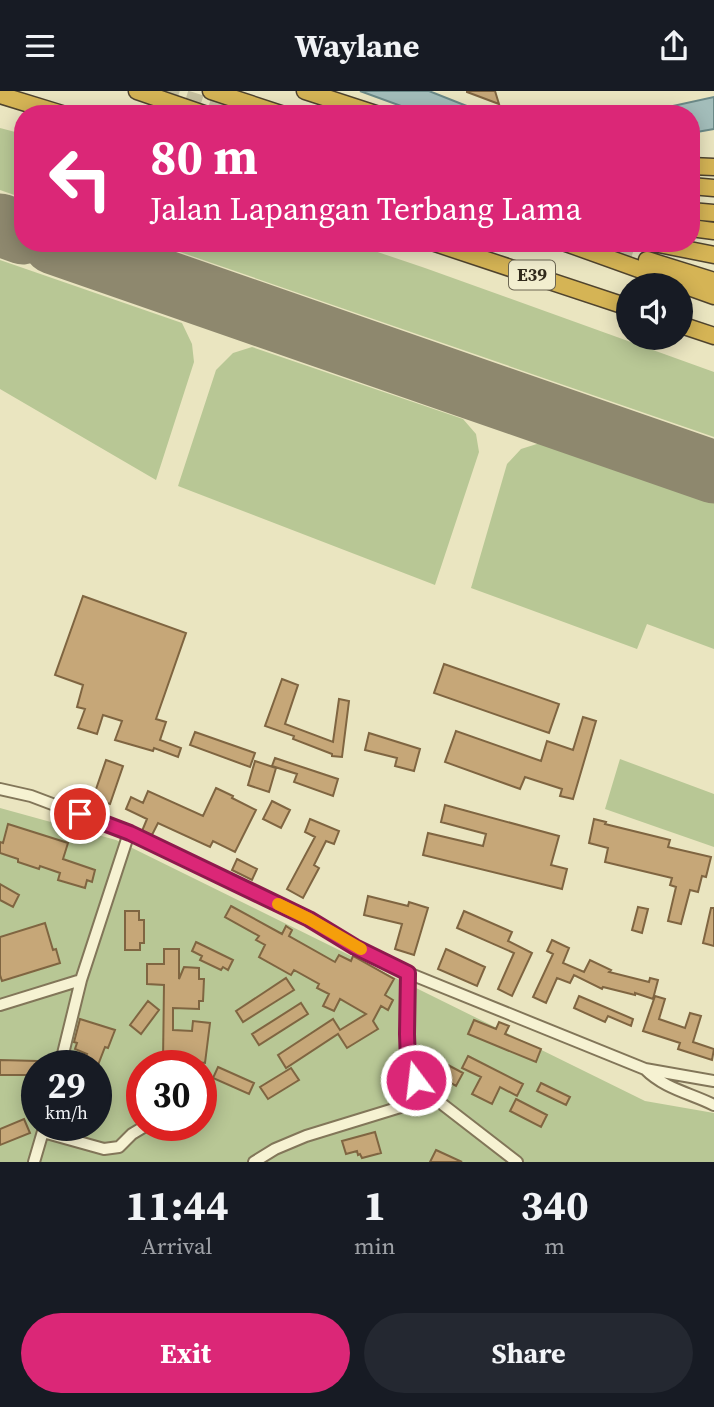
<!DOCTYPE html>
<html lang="en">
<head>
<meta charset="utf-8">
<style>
  body { margin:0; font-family:"Source Serif 4",serif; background:#242831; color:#f1f3f6; height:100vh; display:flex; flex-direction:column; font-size:26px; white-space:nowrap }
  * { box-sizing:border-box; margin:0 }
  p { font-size:23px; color:#9ea1a6 }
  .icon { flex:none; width:38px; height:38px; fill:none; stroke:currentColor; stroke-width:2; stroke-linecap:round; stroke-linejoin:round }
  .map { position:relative; height:1071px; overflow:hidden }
  .panel { display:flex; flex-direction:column; background:#171b24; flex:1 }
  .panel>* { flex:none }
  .banner { position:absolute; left:14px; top:14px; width:686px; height:147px; border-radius:28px; box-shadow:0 4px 18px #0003; background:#db2777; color:#fff; overflow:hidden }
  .buttons { position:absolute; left:616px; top:182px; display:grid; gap:14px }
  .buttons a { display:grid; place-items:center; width:77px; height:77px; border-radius:50%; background:#171b24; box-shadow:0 4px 18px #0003; font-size:35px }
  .speed { position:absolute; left:21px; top:959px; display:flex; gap:14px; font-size:35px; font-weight:700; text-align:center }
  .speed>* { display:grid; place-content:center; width:91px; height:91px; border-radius:50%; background:#171b24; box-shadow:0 4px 18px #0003; line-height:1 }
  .speed small { font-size:18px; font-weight:400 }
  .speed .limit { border:10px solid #d22; background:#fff; color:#111 }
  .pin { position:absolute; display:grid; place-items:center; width:60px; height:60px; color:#fff; margin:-30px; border:4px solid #fff; border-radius:50%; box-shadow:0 2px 7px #0007 }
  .me { position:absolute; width:77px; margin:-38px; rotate:345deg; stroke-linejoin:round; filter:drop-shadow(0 0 5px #0008) }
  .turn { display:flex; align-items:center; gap:24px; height:147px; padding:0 21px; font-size:32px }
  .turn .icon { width:91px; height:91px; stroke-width:2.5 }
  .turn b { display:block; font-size:49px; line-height:60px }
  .eta { display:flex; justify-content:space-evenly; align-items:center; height:119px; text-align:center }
  .eta b { font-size:42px; font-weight:700; line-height:49px }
  .primary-button { display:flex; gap:14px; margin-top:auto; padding:14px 21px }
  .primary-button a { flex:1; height:80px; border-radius:42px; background:#db2777; color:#fff; font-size:28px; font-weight:700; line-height:80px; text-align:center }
  .primary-button a+a { background:#242831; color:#f1f3f6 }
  header { display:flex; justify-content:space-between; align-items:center; height:91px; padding:0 21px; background:#171b24; font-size:32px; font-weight:700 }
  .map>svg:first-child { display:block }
</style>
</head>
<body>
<header><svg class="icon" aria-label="menu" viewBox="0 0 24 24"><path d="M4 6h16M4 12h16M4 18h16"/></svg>Waylane<svg class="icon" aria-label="share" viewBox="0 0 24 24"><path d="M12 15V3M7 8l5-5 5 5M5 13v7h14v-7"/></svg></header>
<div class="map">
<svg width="714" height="1071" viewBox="0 0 714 1071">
  <rect width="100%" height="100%" fill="#eae5c0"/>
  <path fill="#b8c795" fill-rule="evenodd" d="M0,37L23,43V107L0,99Z
    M154,152H351L425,177L714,281V346Z
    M0,169L182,232L192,253L194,271L156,389L0,298Z
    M252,256L463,328L476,343L479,361L435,494L178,395L216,279L233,262Z
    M540,352L714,412V558L647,533L637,558L471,497L507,373L521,358Z
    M620,668L714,703V756L605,718Z
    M0,717L116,749L645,1010L714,1022V1071H0ZM37,975H96V1034H37ZM142,975H201V1034H142Z"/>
  <path fill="#a3bdba" stroke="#6b8987" stroke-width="2" d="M360,0H429L487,23H423Z
    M714,6V38L691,42V23H626L650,20Z"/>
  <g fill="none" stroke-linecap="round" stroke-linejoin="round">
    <path stroke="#8e886e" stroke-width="63" d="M0,134L23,142
      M54,152L714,381"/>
  </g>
  <path fill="#c6a778" stroke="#7f6541" stroke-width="2" d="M467,0H495L499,13L467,1Z
    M83,505L186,542L156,628L166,631L160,649L181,657L178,666L154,657L153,660L115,649L122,630L103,624L97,643L78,637L85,618L77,616L83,594L55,584Z
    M444,573L559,613L549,642L434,602Z
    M282,588L298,594L285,633L333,651L339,608L349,610L342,666L332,665V663L293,648L294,645L265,635Z
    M583,626L596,630L573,708L560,705L562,698L525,686L520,698L445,671L456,640L541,670L547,650L573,659Z
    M195,641L255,662L250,676L190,654Z
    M369,642L420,658L414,680L395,675L397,667L365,659Z
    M275,667L338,688L333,705L294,691L297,683L272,675Z
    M106,669L123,675L110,713L93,707Z
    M255,670L276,677L269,701L248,694Z
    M216,697L233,705L232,707L256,719L235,761L213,750L210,756L158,732L152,744L142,740L147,728L126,718L131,706L143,712L148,700L203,725Z
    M272,710L290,719L281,737L263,728Z
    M445,714L559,745L551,774L567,778L562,798L423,764L428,742L483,755L486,743L441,731Z
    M310,728L339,740L334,753L326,750L314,774L319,777L303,807L287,798L315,746L305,741Z
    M594,728L606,731L605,733L670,749L668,756L711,766L706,786L702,785L698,801L690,799L681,833L668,830L676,796L670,794L672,787L605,771L608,757L589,752Z
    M8,733L68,752L63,768L95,779L92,791L87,789L85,797L58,789L60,782L40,775L39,778L18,771V768L0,762V751L3,752Z
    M237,768L257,778L252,789L232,779Z
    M0,793L19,804L13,816L0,809Z
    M368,805L408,815L409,811L428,817L414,864L395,858L402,833L364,824Z
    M231,815L282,843L286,835L292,839L289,845L335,871L339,864L351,870L353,865L394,888L385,904L393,909L388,919L381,915L373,930L378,938L347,957L338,943L286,977L278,964L333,928L340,939L366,923L340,908L334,920L323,915L329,903L317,897L319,893L294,879L291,884L259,866L265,854L256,849L259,845L225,826Z
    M638,816L648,818L642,842L632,839Z
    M711,817H714V855L703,852Z
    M125,820H139V829H144V852H140V859H125Z
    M464,820L512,841L508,850L532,862L512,905L498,898L514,862L457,837Z
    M45,832L53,859L56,858L60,872L2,890L0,884V846Z
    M552,849L569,857L563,872L584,881L590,869L611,879L609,881L649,891L650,887L658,889L653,908L635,902V904L603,896L602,898L574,884L570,892L557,887L546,912L533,906L553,863L547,860Z
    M196,851L233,869L228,879L223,876L221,879L200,869L202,865L192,860Z
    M164,858H179V888L184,876L199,877V888H204L203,910H199V918L173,917V939L192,940L193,930L210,932L205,972L174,968V970H163L164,894L147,893V873H164Z
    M446,858L485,876L477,895L438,878Z
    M286,887L294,899L243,931L236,920Z
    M579,905L633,928L631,935L608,925L605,931L574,917Z
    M655,905L665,908L659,928L685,937L690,922L701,925L693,951L714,958L712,969L678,958L680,952L643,940Z
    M148,910L159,919L141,943L130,934Z
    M301,912L308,923L259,954L252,943Z
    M80,928L115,939L108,957L105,956L98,974L84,969L87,963L75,958L77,952L74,951Z
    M474,929L496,938L499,931L509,935L505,943L541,958L536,971L468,943Z
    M431,965L463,982L456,995L425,978Z
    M468,965L523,993L517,1005L500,996L492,1013L472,1003L481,986L462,977Z
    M0,969L37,970V984H0Z
    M218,976L254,992L249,1003L213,987Z
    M291,977L299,989L268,1008L260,996Z
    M541,992L570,1006L566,1014L537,1000Z
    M516,1008L547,1024L541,1036L510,1020Z
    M24,1028L30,1042L0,1054V1038Z
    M375,1041L381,1062L362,1067L360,1063L358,1064L357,1060L346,1063L342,1050Z
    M436,1059L462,1071H430Z"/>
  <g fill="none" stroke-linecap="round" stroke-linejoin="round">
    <path stroke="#c5c09f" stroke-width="16" stroke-dasharray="16 8" stroke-linecap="butt" d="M163,0L235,23
      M594,152L647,169"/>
    <g stroke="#827659" stroke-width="14">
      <path id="minor" d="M0,698L31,705L129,742L309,828L355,856L408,882L645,978L714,990
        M408,882L407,943L408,971L416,989L433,1006L517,1071
        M0,914L81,889
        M60,975L81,889L129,742
        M645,978C665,998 690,1002 714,1014
        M43,1041L104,1058L119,1056L132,1043L147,1034
        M34,1071L44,1037
        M254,1071L275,1058L306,1045L433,1006"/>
    </g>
    <g stroke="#50442e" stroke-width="19">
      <path id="highway" d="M137,0L204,23
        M211,0L281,23
        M305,0L376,23
        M0,4L62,23
        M691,75L714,76
        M691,95L714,97
        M691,120L714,122
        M691,137L714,140
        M435,152L628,216
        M566,152L714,205
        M654,152L714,164
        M647,169L714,190
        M681,234L714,245"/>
    </g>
    <use href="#minor" stroke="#f6f2d2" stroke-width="10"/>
    <use href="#highway" stroke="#d5b455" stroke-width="16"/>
  </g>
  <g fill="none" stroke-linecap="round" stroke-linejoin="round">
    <g stroke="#8e194d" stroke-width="18">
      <path id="route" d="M80,723L130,742L309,828L355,856L408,882L407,943L408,971L416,989"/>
    </g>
    <use href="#route" stroke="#db2777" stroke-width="12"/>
    <path stroke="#f59e0b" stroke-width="12" d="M278,813L309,828L361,858"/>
  </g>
  <g text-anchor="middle" stroke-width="7" stroke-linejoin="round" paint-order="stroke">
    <rect fill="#f2eecf" stroke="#6c6652" stroke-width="2" x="509" y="169.5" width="46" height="29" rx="5"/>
    <g font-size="18" font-weight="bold" fill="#322b1d">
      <text x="532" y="190">E39</text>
    </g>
  </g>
</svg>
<div class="buttons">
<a><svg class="icon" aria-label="sound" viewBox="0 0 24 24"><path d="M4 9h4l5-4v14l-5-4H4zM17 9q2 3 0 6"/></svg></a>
</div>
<div class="speed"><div>29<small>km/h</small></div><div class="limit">30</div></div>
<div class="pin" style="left:80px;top:723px;background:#d93025"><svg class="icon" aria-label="arrive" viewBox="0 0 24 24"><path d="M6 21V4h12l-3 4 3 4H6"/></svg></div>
<svg class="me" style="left:416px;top:989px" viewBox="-20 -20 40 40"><circle r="17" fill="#db2777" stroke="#fff" stroke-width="3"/><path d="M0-11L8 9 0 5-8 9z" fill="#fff"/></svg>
<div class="banner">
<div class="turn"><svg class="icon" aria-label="left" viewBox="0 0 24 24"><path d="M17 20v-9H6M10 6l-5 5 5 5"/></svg><div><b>80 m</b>Jalan Lapangan Terbang Lama</div></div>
</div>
</div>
<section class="panel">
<div class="eta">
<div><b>11:44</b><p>Arrival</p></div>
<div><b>1</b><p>min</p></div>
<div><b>340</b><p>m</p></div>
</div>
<div class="primary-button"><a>Exit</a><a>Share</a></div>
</section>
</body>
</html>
